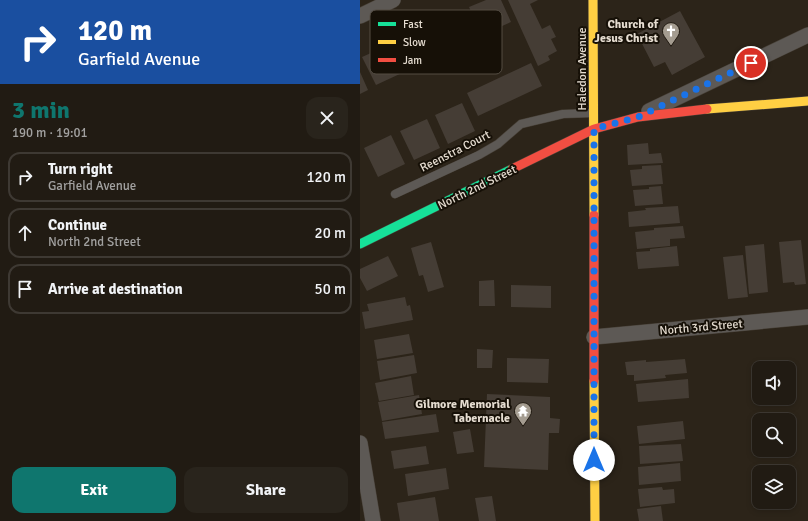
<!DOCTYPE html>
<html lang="en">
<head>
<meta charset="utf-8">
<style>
  body { margin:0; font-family:Signika,sans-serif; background:#29241c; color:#f1f3f6; height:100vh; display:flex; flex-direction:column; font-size:15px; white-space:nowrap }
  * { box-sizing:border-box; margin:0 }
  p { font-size:13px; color:#a2a1a0 }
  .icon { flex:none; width:22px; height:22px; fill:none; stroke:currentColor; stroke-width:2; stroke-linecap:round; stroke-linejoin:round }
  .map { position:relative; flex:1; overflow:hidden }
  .details { display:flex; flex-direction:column; background:#211b13; width:360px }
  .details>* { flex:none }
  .hud { background:#1a4fa0; color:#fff; overflow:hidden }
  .controls { position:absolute; left:392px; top:361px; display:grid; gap:8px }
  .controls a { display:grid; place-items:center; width:44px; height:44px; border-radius:8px; background:#211b13; box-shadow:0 2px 6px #0003,0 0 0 1px #3e3933; font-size:20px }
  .pin { position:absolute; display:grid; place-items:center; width:34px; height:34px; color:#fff; margin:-17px; border:2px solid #fff; border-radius:50%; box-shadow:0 1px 4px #0007 }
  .me { position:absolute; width:44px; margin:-22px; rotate:0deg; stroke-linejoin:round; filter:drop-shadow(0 0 3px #0008) }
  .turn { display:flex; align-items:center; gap:14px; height:84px; padding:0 12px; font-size:18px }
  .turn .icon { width:52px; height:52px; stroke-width:2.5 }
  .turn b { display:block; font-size:28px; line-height:34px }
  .round { display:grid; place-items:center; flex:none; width:42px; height:42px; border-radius:12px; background:#29241c }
  .head { display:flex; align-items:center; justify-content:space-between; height:68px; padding:0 12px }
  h1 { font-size:24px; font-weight:700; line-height:30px; color:#0f766e }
  .primary-button { display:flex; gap:8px; margin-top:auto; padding:8px 12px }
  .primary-button a { flex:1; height:46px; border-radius:12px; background:#0f766e; color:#fff; font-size:16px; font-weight:700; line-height:46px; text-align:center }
  .primary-button a+a { background:#29241c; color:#f1f3f6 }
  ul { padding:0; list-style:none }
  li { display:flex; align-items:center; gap:12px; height:50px; margin:0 8px 6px; padding:0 4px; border:2px solid #3e3933; border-radius:12px }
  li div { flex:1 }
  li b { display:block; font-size:15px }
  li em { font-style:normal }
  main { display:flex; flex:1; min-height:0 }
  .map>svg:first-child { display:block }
</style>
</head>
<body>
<main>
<section class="details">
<div class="hud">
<div class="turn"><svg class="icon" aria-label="right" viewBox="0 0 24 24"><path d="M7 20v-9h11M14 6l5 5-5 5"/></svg><div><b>120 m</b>Garfield Avenue</div></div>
</div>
<div class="head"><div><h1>3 min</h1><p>190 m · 19:01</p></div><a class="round"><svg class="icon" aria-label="close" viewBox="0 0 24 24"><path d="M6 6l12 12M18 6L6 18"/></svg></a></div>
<ul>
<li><svg class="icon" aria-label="right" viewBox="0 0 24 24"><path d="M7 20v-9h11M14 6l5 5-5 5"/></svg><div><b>Turn right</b><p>Garfield Avenue</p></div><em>120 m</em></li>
<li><svg class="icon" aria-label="ahead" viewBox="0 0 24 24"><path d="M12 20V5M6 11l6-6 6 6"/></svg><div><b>Continue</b><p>North 2nd Street</p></div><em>20 m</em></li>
<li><svg class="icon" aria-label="arrive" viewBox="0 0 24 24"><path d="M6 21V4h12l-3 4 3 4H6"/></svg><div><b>Arrive at destination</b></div><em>50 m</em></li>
</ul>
<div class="primary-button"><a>Exit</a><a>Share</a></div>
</section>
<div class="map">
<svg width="448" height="521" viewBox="0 0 448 521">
  <rect width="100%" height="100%" fill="#2c2419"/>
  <path fill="#453d35" d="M126,0H141L151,22L122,35L109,7Z
    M148,0H178L170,4L182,29L190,25L196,37L191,39L197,51L188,56L190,60L178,66Z
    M320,11L345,57L312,75L305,62L294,67L277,34Z
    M31,44L44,72L16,85L2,57Z
    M171,63L182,86L118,116L107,93Z
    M0,72L8,90L0,94Z
    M102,103L115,131L88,144L75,115Z
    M67,119L80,148L54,160L40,131Z
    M31,135L45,164L18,177L4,148Z
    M288,143L289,154L301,153L303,163L268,165L267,145Z
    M301,165L303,184L272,186L270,170L282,169V166Z
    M301,186L303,204L275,206L273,190L289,189V187Z
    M318,206L320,223L269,227L268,212L286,210L285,208Z
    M323,226L325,238L310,239V246L277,249L275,232L294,230V228Z
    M441,240L446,284L435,285L434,282L423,283L419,242Z
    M71,242L84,287L68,292L63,275L59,276L51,248Z
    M404,244L408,292L389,294L385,246Z
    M317,246L319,266L278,269L276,252L290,251V249Z
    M383,255L388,297L368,299L363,257Z
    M28,256L38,276L7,291L0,278V269Z
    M134,280L135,306H119V281Z
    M151,285L191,286V308L151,307Z
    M45,297L47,306L50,305L53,320L5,329L2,312L9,311L7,304Z
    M49,334L53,353L17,359L14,340Z
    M117,349L133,350L132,368H117Z
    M54,355L57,373L20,380L17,361Z
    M147,358L189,359L188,383L147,382Z
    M325,359L327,373L305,375L306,378L274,381V375H267L265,362L286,360V362Z
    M51,376L54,395L19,401L15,383Z
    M328,379L329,398L278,402L276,384Z
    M127,394L190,397V418L200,419L199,433H189L188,470L124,467Z
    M59,395L62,414L22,421L18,402Z
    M76,414L79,432L25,439L22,422Z
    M323,421L325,439L279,444L277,426Z
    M110,429L114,452L97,454L93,432Z
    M321,444L323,461L280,464L279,446Z
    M66,446L69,464L34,469L31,451Z
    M320,463L321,481L279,485L278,467Z
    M86,468L89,489L48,496L45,474Z
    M302,487L303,490L314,489L315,503L280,507L278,489Z
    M132,496L136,521H119L115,498Z
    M75,497L79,521H40L37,503Z
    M301,506L303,521H279L277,509Z"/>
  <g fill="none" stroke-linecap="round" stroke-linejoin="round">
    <g stroke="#484138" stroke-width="9">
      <path id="lane" d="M35,194L119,155L138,144L161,124L203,114L233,113"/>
    </g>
    <g stroke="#484138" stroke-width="16">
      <path id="street" d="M0,16L33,0
        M289,111L448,35
        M234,337L448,317
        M0,443L13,521"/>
    </g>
    <g stroke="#484138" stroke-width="10">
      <path id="fast" d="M0,244L152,169"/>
    </g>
    <g stroke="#484138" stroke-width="10">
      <path id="slow" d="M233,0L234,215
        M347,109L448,101
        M234,381L235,521"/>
    </g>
    <g stroke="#484138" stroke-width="10">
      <path id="jam" d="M152,169L234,129L278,117L347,109
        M234,215V381"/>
    </g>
    <use href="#lane" stroke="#5d5955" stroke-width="8"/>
    <use href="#street" stroke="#5d5955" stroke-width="15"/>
    <use href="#fast" stroke="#16e098" stroke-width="9"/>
    <use href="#slow" stroke="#ffcf43" stroke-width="9"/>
    <use href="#jam" stroke="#f24e42" stroke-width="9"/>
  </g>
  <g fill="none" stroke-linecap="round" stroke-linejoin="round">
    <path stroke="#1a73e8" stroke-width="7" stroke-dasharray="0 12.6" d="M234,460V129L278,117L391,63"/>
  </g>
  <defs>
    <g id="church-pin" transform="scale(0.9)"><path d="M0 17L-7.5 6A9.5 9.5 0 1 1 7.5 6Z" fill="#a49c90" stroke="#161007"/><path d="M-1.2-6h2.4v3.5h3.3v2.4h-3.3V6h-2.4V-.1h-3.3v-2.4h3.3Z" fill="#fff"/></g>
    <g id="temple-pin" transform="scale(0.9)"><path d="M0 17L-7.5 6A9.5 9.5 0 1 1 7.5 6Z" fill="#a49c90" stroke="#161007"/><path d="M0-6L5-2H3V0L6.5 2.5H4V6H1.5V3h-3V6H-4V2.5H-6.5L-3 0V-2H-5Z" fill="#fff"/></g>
  </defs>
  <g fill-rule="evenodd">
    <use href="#church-pin" x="311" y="31"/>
    <use href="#temple-pin" x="163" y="411"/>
  </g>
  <g text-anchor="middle" stroke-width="4" stroke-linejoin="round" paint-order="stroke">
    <g font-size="12" font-weight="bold" fill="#e5dcd0" stroke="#161007" text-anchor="end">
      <text x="298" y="28">Church of<tspan x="298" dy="14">Jesus Christ</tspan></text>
      <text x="150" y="408">Gilmore Memorial<tspan x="150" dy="14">Tabernacle</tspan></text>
    </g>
    <g font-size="12" fill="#e5dcd0" stroke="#161007">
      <text transform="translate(222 69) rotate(-90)" y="4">Haledon Avenue</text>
      <text transform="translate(95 151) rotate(-27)" y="4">Reenstra Court</text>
      <text transform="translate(117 187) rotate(-26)" y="4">North 2nd Street</text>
      <text transform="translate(341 327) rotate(-5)" y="4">North 3rd Street</text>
    </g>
  </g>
  <rect x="10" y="10" width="132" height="64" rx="6" fill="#161007" stroke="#544d43" stroke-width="1"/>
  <rect x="18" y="22" width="18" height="4" fill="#16e098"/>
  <rect x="18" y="40" width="18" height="4" fill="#ffcf43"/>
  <rect x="18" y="58" width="18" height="4" fill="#f24e42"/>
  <g font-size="11" fill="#e5dcd0">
    <text x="43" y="28">Fast</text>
    <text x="43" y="46">Slow</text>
    <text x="43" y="64">Jam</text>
  </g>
</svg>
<div class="controls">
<a><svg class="icon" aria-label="sound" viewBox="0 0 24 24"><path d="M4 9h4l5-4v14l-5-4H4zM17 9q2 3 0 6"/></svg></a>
<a><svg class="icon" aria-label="search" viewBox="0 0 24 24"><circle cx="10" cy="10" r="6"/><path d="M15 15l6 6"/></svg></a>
<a><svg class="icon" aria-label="layers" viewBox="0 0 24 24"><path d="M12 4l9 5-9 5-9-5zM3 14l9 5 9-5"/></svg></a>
</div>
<div class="pin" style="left:391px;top:63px;background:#d93025"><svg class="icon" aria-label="arrive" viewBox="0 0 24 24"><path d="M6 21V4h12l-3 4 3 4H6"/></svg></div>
<svg class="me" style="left:234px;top:460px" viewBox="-20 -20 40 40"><circle r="19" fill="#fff"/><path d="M0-13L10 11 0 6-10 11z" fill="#1a73e8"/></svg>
</div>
</main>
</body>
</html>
